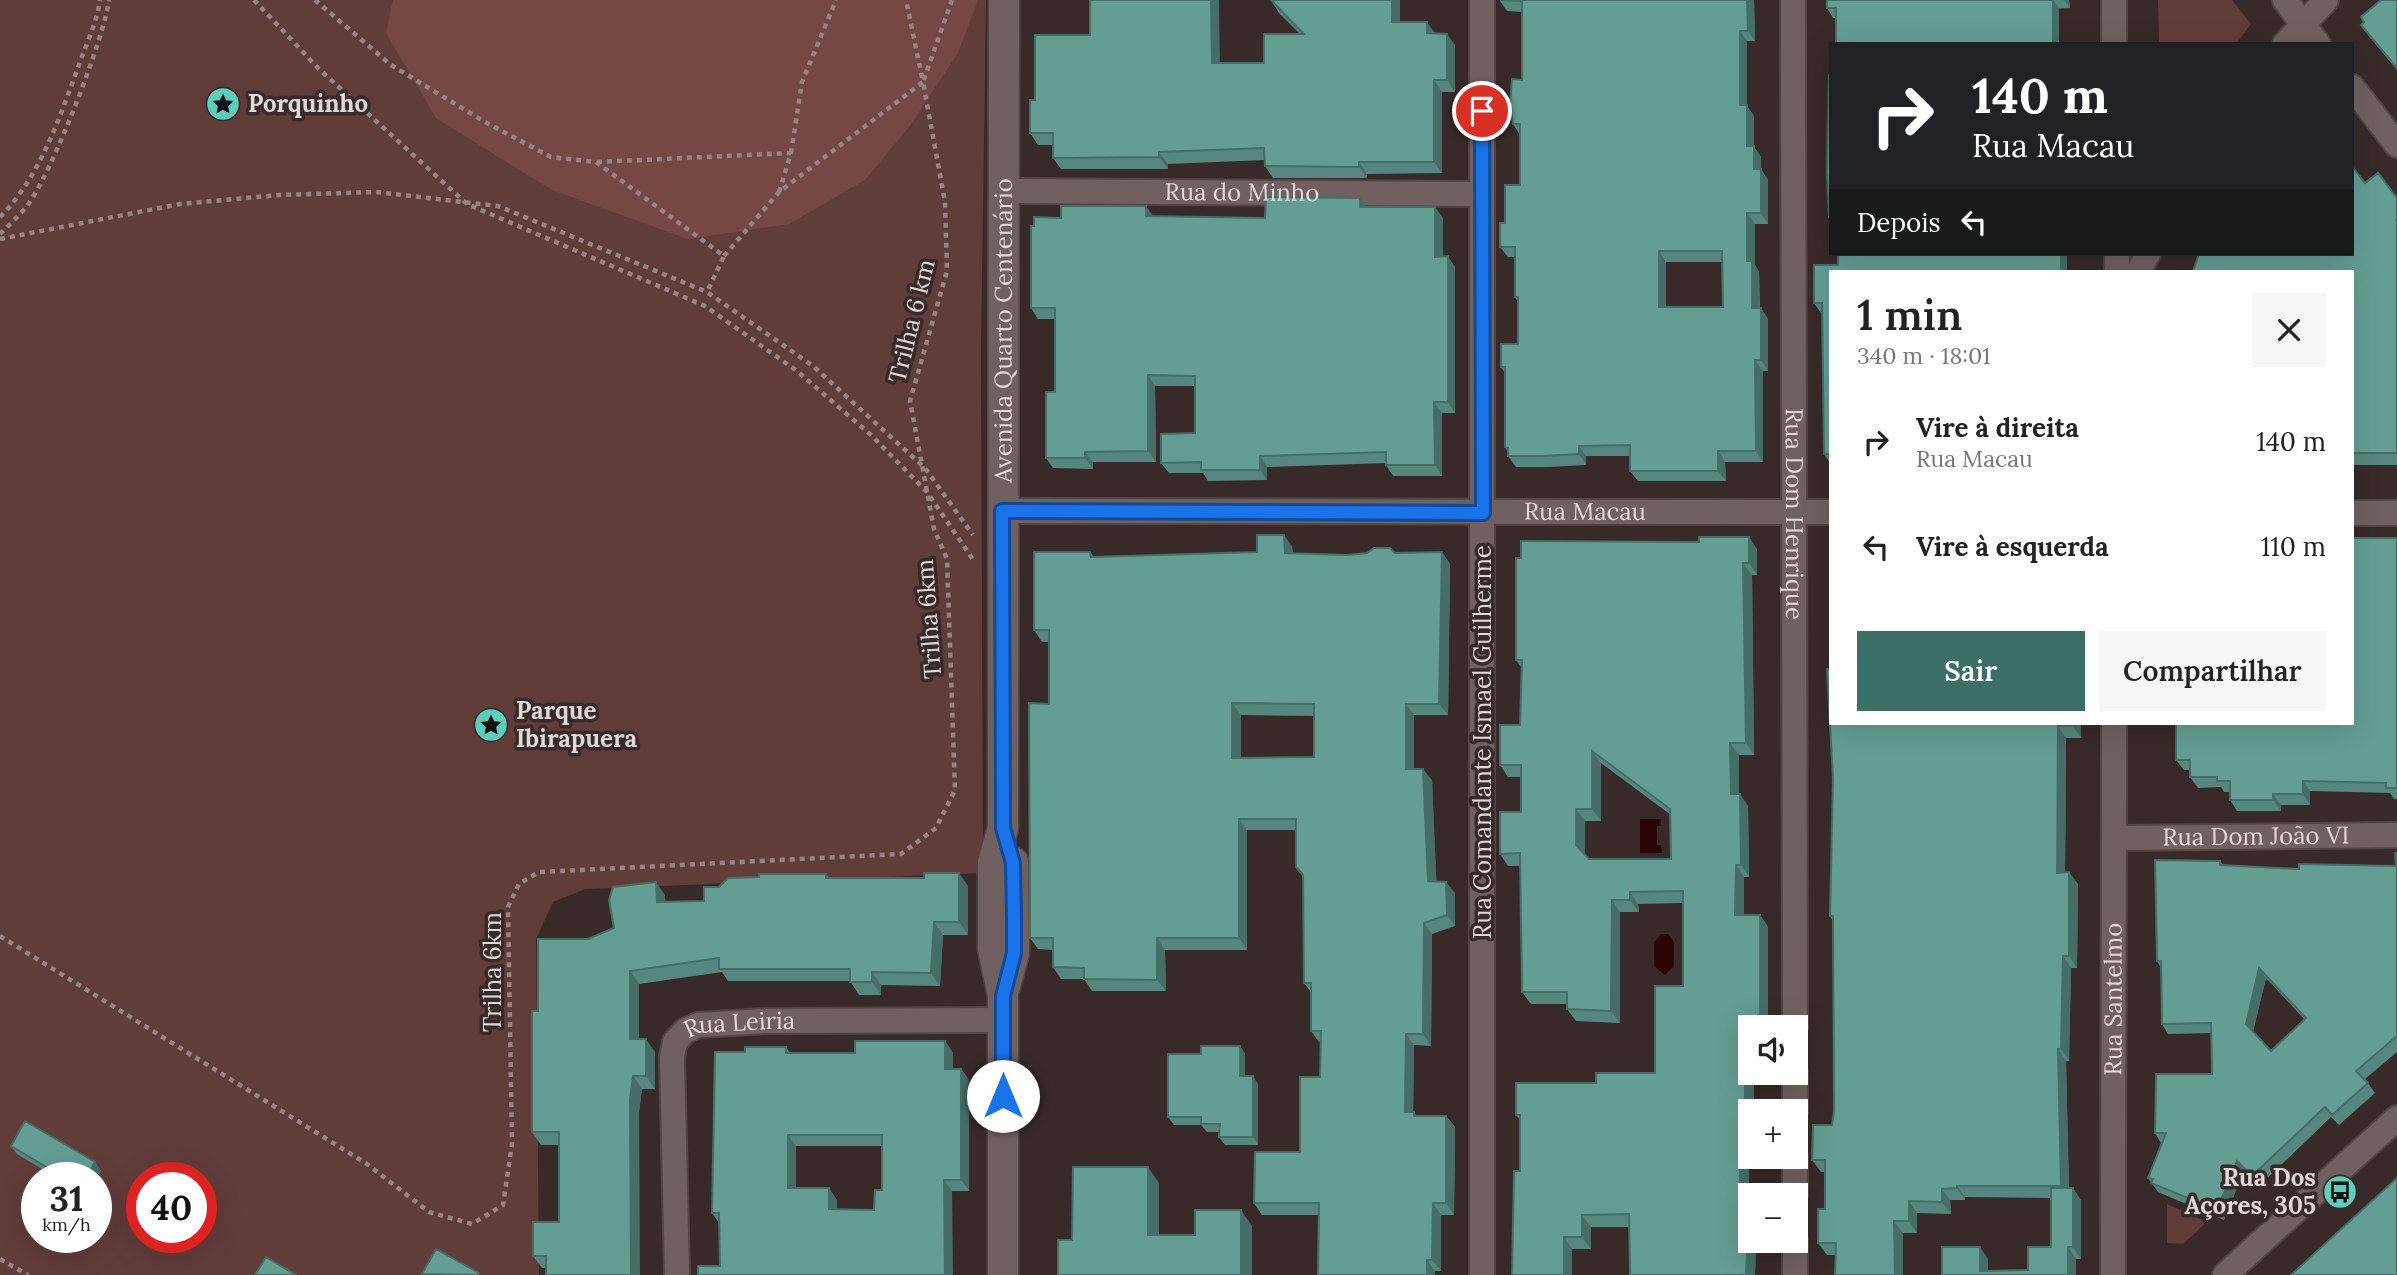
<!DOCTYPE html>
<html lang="pt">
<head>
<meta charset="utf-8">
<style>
  body { margin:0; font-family:Lora,serif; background:#f6f6f6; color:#222; height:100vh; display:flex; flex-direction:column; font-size:26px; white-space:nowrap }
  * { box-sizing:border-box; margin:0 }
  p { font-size:23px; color:#767676 }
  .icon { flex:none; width:38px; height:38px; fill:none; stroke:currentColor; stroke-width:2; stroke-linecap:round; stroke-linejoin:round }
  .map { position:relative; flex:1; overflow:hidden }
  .panel { position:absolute; left:1829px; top:270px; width:525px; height:455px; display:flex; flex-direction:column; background:#fff; border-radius:0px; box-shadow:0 7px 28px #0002 }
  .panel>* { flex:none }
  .guide { position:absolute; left:1829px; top:42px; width:525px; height:214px; border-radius:0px; box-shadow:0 7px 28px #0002; background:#202124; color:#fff; overflow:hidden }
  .controls { position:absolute; left:1738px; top:1015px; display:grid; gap:14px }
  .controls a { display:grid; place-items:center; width:70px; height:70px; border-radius:0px; background:#fff; box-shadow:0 7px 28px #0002; font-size:35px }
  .speed { position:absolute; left:21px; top:1162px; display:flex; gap:14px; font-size:35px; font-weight:700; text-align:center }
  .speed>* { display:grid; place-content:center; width:91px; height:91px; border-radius:50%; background:#fff; box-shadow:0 7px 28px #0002; line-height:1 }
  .speed small { font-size:18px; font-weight:400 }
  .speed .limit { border:10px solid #d22; background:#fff; color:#111 }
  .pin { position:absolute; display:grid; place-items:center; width:60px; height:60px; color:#fff; margin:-30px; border:4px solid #fff; border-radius:50%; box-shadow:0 2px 7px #0007 }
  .me { position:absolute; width:77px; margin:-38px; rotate:0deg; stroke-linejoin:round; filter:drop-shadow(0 0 5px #0008) }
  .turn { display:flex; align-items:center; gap:24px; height:147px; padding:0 28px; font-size:32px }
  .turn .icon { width:91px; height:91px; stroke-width:2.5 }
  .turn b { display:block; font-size:49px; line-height:60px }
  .then { display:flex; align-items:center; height:66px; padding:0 28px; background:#0003; gap:14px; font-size:26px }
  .round { display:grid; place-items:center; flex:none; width:74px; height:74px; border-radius:0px; background:#f6f6f6 }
  .headline { display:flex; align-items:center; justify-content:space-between; height:119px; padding:0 28px }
  h1 { font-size:42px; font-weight:600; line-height:52px }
  .cta { display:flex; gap:14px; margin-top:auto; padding:14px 28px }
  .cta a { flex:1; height:80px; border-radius:0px; background:#3c6f66; color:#fff; font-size:28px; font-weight:600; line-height:80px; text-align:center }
  .cta a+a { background:#f6f6f6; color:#222 }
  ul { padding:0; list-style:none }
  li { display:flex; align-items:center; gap:21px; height:105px; padding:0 28px }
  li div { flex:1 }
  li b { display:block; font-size:26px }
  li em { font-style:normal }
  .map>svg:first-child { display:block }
</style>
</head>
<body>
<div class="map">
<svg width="2397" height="1275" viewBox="0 0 2397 1275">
  <rect width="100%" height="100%" fill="#372a29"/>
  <path fill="#613d3a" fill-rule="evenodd" d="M0,0H986L981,351L983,873L585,889L553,902L536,939L539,1275H0ZM37,1178H96V1237H37ZM142,1178H201V1237H142Z
    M2158,0H2232L2251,24L2236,44H2159Z
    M2167,1205V1204L2207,1222L2183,1244L2167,1243Z"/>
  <path fill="#764845" d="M393,0H978L958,53L909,127L865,180L789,224L688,239L552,190L436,118L386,33Z"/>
  <path fill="#2b0506" d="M1640,819H1661V826H1657V845H1661L1662,853H1640Z
    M1661,934H1668L1674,942V966L1665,975L1654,966V942Z"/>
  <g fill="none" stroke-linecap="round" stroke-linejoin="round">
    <g stroke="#514645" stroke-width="28">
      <g id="minor">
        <path d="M1482,0V1275"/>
        <path id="s1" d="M1793,0L1795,1027"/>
        <path d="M2114,0V44"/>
        <path d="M2285,0L2318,44"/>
        <path d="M2285,44L2326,0"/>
        <path d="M2352,87L2397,145"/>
        <path id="s2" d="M1004,191L1482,194"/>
        <path d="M2117,254V271"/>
        <path d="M2139,271L2148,254"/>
        <path id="s3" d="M1002,511L1830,512"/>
        <path d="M2352,513H2397"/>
        <path id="s4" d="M2114,838L2397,835"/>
        <path d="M1795,1111V1073"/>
        <path d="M1795,1195V1157"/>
        <path id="s5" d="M677,1275L672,1057L675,1042L685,1031L698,1025L766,1021L1003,1020"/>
        <path d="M1795,1275V1241"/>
        <path id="s6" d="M2113,1275L2114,723"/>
        <path d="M2225,1275L2397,1118"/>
      </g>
    </g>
    <g stroke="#514645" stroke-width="33">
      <g id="tertiary">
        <path d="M1005,986L1014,953L1013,862"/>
        <path id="s7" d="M1003,1275V996L993,949V862L1003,828L1004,0"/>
      </g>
    </g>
    <path stroke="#918685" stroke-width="4.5" stroke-dasharray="5 5" stroke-linecap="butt" d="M254,0L319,69L467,204L705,306L797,371L871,435L927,492L974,561
      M315,0L391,65L485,122L551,157L596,162L724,256L707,292
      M791,153L802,82L836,0
      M597,162L791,153L779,192
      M0,217C41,176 60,116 80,62C87,42 97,22 100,0
      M0,234C9,225 19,216 27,206C51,175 104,39 109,0
      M0,239L180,204L279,195L376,192L498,206L707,292L813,366L881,428L925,468L973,535
      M724,256L779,192L923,82L906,0
      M0,936L367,1164L429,1212L472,1224L503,1205L512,1144L508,907L519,884L539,872L901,854L936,828L955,790L947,559L934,529L910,401L947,271L945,202L923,82L952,0
      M0,1259L28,1275"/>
    <use href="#minor" stroke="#706160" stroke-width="24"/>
    <use href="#tertiary" stroke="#706160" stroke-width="30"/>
  </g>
  <path fill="#56877e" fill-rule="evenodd" d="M1271,0H1400V22L1435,34L1455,45V92H1442V173L1367,174V178H1273L1265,166V160L1168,164V169H1061L1053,158V145H1038L1030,133L1035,100L1090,35L1220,63H1264L1300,34L1279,13Z
    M1754,0L1755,41H1747V106L1754,116V147L1761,157V169L1768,180V224H1755V265L1759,272L1760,308L1768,319V371H1763V462H1725L1726,481H1638L1630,471V456H1586V465L1549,467H1516L1508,456V452L1505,447V373L1501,367L1518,344V302L1515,297V257H1508L1500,247L1505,223L1520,185V135L1513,124L1522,80V12L1507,11L1500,1ZM1666,262H1722L1723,307H1666Z
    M1827,0H2069L2070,8L1833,18L1827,8Z
    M2397,0V70L2368,35L2361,25Z
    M2365,183L2397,198V465H2352V271Z
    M1366,207L1443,218V256L1455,267V413H1442V476H1393L1386,465V463L1267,467V480L1208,481L1203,473H1169L1161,463L1195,433V386H1155L1156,462H1093V469L1053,468L1046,458L1055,392V319H1038L1031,308L1034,226L1061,218L1153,216L1265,218Z
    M1838,254H2067V271H1830V463L1824,454L1823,313H1821L1814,303V265H1838Z
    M1284,535L1292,547L1293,553L1347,555L1442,552L1450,564L1448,715H1414V769L1432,780L1436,882L1455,893V926L1432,934L1431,1046L1414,1045L1413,1112L1417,1116H1446L1455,1127L1454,1215H1441V1271H1435L1319,1215H1262L1254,1203L1300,1152L1320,1077L1321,1042H1319L1311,1031V992L1304,983L1303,877L1296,867V830H1247V950H1165L1166,991H1092L1084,979H1061L1053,967V950L1038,949L1030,938L1049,704V642H1042L1034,630L1090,552L1094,557L1257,552ZM1241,715L1314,716V757L1241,758Z
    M2397,538V799H2394L2390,793L2310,791V805H2281V811H2237L2230,800V792H2224L2221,787L2198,788L2190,777V770H2184L2176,760V723H2162H2352Z
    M1757,549V575H1752L1754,755H1739V794L1748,806L1749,877H1744V915H1760L1768,927V1027H1750L1768,1073V1085H1754V1168H1749L1748,1229L1750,1231V1241H1756L1755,1275H1630L1629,1227H1591V1249H1572V1275L1520,1171V1120L1516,1115L1596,1083L1655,1073L1683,986V903L1638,904L1639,912H1620V1023L1576,1021L1567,1009V1004H1531L1522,992L1521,866H1508L1500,854L1521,812V777H1508L1500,765L1520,725L1521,667L1516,660ZM1601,763L1671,815V859H1589L1585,854V821H1601Z
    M1830,669L2081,723V738H2066L2065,873L2078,884L2077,968H2071L2069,1061H2066L2069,1188L2081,1200V1259H2076V1275H1942L1988,1259V1271L2028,1270L2051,1247V1198L1965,1197V1200H1950L1951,1214L1917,1213V1233H1903V1275H1835V1255H1827L1818,1243L1825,1209V1172H1821L1812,1160L1832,1125L1834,1111L1833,921L1830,916L1833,779Z
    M2397,853V1052L2365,1079L2375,1093L2339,1125L2331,1117L2259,1186L2244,1171L2224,1220L2158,1192L2148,1178L2161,1143L2155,1133L2212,1074V1033L2168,1034L2162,1024L2161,968L2157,961L2220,861L2223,865L2299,869L2396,866ZM2266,978L2305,1020L2271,1051L2253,1032Z
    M826,874L829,878L968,886V935H943L940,986L881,985V995H859L850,981H728L722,972L639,984V1039L655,1052V1089H642L639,1112L546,1268H542L533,1256L559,1222V1145H541L532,1132L538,1011L588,939L614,928L665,895V901H704Z
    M945,1041L953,1053V1069H961L969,1080V1191H952L720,1266L719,1223L712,1213L745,1052L786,1047L790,1053H855ZM796,1146H882V1190L874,1210L837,1209V1200L796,1188Z
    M1240,1046L1245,1054V1076L1258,1084V1145H1225L1219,1137V1132H1207L1201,1125H1174L1168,1117L1201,1054Z
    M11,1146L95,1162L101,1171L96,1178H57L17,1154Z"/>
  <path fill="#466e66" d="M1211,0H1219L1220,75L1212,63Z
    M1392,0H1400V33L1392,22Z
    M1747,0H1754L1755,41L1748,31Z
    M2053,0L2059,8V44H2053Z
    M2064,0H2069L2070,8Z
    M1427,22L1435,33H1427Z
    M1740,31L1747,41V106L1754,116V147L1761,157V169L1768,180V224L1761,213L1754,169L1747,146L1740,105Z
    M1447,34L1455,45V92L1447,80Z
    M1434,80L1442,92V173L1434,162Z
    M1159,152L1168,164V169L1159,157Z
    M1359,162L1367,174V178L1359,167Z
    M1360,198L1367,208L1360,207Z
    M1146,206L1153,216H1146Z
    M1435,207L1443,218V267L1435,257Z
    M1747,213L1755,224V265L1759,272L1760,319L1752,308L1747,261Z
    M1659,251L1666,262V318L1659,307Z
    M2061,254H2067V271H2061Z
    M1448,256L1455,267V413L1448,402Z
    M1761,308L1768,319V371L1761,360Z
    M1755,360L1763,371V462L1756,451Z
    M1148,375L1155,386L1156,462L1148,451Z
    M1434,402L1442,413V476L1435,465Z
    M1579,446L1586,456V465L1579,454Z
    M1718,451L1725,462L1726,481L1718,471Z
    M1085,452L1093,462V469L1085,458Z
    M1260,456L1267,467V480L1260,470Z
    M1284,535L1292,547L1293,565L1285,553Z
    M1749,537L1757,549V575L1749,563Z
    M1442,552L1450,564L1448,715L1439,704Z
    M1743,563L1752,575L1754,755L1746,743Z
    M1232,703L1241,715V769L1232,758Z
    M1406,704L1414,715V781L1406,769Z
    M2073,723H2081V738L2073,726Z
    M2058,726L2066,738L2065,884L2057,873Z
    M1730,743L1739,755V807L1731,794Z
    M1592,751L1601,763V821L1592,809Z
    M1423,769L1432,780L1437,893L1428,881Z
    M2303,781L2310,791V805L2303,794Z
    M1740,794L1748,806L1749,877L1741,865Z
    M2273,794L2281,805V811L2273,800Z
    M1576,809L1585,821V857L1576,845Z
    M1239,819L1247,830V950L1239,938Z
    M1736,865L1744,877V927L1735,915Z
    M2069,872L2078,884L2077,968L2069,956Z
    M959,873L968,886V935L959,922Z
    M656,882L665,895L666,914L657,902Z
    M1446,882L1455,893V926L1447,915Z
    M1630,892L1638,904L1639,912L1630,900Z
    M1612,900L1620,912V1023L1611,1011Z
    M1760,915L1768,927V1027H1760Z
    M934,922L943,935L940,986L931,973Z
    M1424,923L1432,934L1431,1046L1423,1034Z
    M1157,938L1165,950L1166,991L1157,980Z
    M2063,956L2071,968L2069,1061L2061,1049Z
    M2259,968L2266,978L2252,1034L2246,1024Z
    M630,971L639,984V1052L630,1039Z
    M872,972L881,985V995L872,982Z
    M1406,1034L1414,1045L1413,1124L1405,1112Z
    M646,1039L655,1052V1089L646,1076Z
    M945,1041L953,1053V1081L945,1069Z
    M1240,1046L1245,1054V1084L1240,1076Z
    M2058,1049L2066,1061L2069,1198L2061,1186Z
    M961,1069L969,1080V1191L961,1180Z
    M1745,1073L1754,1085V1111H1750V1157H1754V1168L1745,1156Z
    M1760,1073H1768V1085Z
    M633,1076L642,1089L639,1112L640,1275H631L630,1099Z
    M1253,1076L1258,1084V1145L1253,1137Z
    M1446,1116L1455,1127L1454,1215L1446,1203Z
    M788,1135L796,1146V1200L788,1188Z
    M1740,1156L1749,1168L1748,1229L1750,1231V1241H1756L1755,1275H1746L1740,1228Z
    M2237,1161L2244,1171L2224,1220L2217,1210Z
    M95,1162L101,1171L96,1180V1178H86Z
    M1148,1167L1159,1183V1251L1148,1235Z
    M944,1180L952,1191L953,1275H945Z
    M1957,1186L1965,1197V1200L1957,1188Z
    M829,1188L837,1200V1221L829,1209Z
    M2073,1188L2081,1200V1259L2073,1247Z
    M1942,1189L1950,1200L1951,1214L1942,1202Z
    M1909,1201L1917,1213V1233L1909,1221Z
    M1433,1203L1441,1215V1271L1432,1260Z
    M1241,1210L1252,1226V1275H1241Z
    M1582,1215L1591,1227V1249L1582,1237Z
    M1894,1221L1903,1233V1275H1895Z
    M1564,1237L1572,1249V1275H1564Z
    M1980,1247L1988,1259V1275L1980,1271Z
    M2068,1247L2076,1259V1275H2068Z
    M1427,1260L1435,1271V1275H1427Z"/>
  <path fill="#649d92" stroke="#466e66" stroke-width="2" fill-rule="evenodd" d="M1090,0H1211L1212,63H1264V34H1304L1271,0H1392V22H1427V33L1447,34V80H1434V162H1359V167L1265,166L1264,148L1159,152V157L1053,158V133H1030V100H1035V35H1090Z
    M1500,0H1747L1748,31H1740V105H1747V146H1754V169H1761V213H1747V261H1752V308H1761V360H1755L1756,451H1718V471H1630V445L1579,446V454L1542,456H1508V448L1505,447V367H1501V344H1518V297H1515V247H1500V223H1505V185H1520V124H1513L1510,104L1512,79L1522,80V1ZM1659,251H1722L1723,307H1659Z
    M1827,0H2053V44H1836V8H1827Z
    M2381,0H2397V68L2361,25L2364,22L2361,17Z
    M1829,75H1830V217H1829L1827,172Z
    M2352,166L2365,183L2378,173L2397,198V219L2396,220L2397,222V453H2352V271H2193L2199,254H2352Z
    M1266,197L1360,198V207H1435V257L1448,256V402H1434L1435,465H1386V452L1260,456V470H1201V462L1161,463V434L1195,433V376L1148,375V451L1085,452V458H1046V392H1055V308H1031V226H1034V217L1061,218V206H1146V216L1265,218Z
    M1838,254H2061V271H1830V454H1824L1822,303H1814V265H1838Z
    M1257,535H1284L1285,553L1347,555L1367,553L1374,548H1390L1395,553L1442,552L1439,704H1406V769H1423L1428,881L1446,882L1447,915L1424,923L1423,1034H1406L1405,1112H1414V1116H1446V1203H1433L1432,1260H1427V1275H1318L1319,1203H1254L1255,1152H1300V1077H1320L1321,1031H1311V983H1304L1303,875L1296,867V819H1239V938H1157V980L1084,979V968L1053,967V938H1030L1029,703L1049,704V630H1034V552H1090L1091,557L1257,552ZM1232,703L1314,704V757L1232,758Z
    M1699,537H1749V563H1743L1746,743H1730L1731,794H1740L1741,865H1736L1735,915H1760V1027H1750V1073H1760H1745V1156H1740V1228H1748L1746,1275H1630L1629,1214L1582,1215V1237H1564V1275H1512L1514,1171H1520V1115H1516V1083H1596V1073H1655V986H1683V891L1630,892V900H1612L1611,1011L1567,1009V992H1522L1520,853L1500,854V812H1521V765H1500V725H1520L1522,660H1516V558H1521V541L1699,542ZM1592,751L1670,809L1671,859H1589L1576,845V809H1592Z
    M2352,538H2397V788H2386V783L2303,781V794H2273V800H2230V781H2217V777H2190V760H2176V723H2352Z
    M1827,669H1830V723H2073V726H2058L2057,873L2069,872V956H2063L2061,1049H2058L2061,1186H1957V1188L1942,1189V1202L1909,1201V1221H1894L1895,1275H1835L1836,1243H1818V1209H1825V1160H1812L1813,1125H1832L1834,1111L1833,916H1830L1833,779Z
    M2395,853H2397V1036L2356,1071L2368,1083L2332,1115L2325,1107L2252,1176L2237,1161L2217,1210L2151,1183L2153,1179L2148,1178L2166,1133H2155L2156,1074H2212L2211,1023L2162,1024L2161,961H2157L2155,860L2220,861V865L2299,869V864L2396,866ZM2259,968L2306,1018L2271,1051L2246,1024Z
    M924,873H959V922H934L931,973L872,972V982H850V969H719V958L630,971V1039H646V1076H633L630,1099L631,1275H546V1256H533V1222H559V1132H532V1011H538V939H588L614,928L609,900L613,887L656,882L657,902L704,901V887H719L728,878L759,877V874H826V878H924Z
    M855,1041H945V1069H961V1180H944L945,1275H698V1266H720L719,1213H712L715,1052H745V1047H786V1053H855ZM788,1135H882V1190H875L874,1210L829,1209V1188H788Z
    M1201,1046H1240V1076H1253V1137H1219L1220,1124H1201V1117H1168V1054H1201Z
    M25,1121L95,1162L86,1178H65L11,1146Z
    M1073,1167H1148V1235H1195V1210H1241V1275H1058V1240H1072Z
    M2397,1178V1275H2291Z
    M2051,1188H2073V1247H2068V1275H1942V1247H1980V1271L2028,1270V1247H2051Z
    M436,1249L479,1273L478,1275L422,1274Z
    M266,1257L296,1275H255Z"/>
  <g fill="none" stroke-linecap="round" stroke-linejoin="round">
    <g stroke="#114b97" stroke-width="18">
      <path id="route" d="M1003,1096V996L1014,953V919L1013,863L1003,828L1002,511L1483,513L1482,111"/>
    </g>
    <use href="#route" stroke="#1a73e8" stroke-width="12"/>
  </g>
  <defs>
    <g id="sight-disc" transform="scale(1.75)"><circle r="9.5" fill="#5cceba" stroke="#372a29"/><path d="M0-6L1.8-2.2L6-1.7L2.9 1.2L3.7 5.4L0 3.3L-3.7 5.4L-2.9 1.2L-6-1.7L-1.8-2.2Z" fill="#111"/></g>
    <g id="bus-disc" transform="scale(1.75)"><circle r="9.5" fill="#5cceba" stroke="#372a29"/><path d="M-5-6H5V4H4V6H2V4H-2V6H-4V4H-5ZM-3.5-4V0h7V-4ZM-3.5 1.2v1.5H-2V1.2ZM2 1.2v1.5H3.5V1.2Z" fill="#111"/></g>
  </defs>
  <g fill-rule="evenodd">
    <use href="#sight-disc" x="223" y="104"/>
    <use href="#sight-disc" x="491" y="725"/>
    <use href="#bus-disc" x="2340" y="1192"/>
  </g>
  <g text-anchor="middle" stroke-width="7" stroke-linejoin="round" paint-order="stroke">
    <g font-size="24" font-weight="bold" fill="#e1d9d8" stroke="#372a29" text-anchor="start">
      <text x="248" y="112">Porquinho</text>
      <text x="516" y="719">Parque<tspan x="516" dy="28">Ibirapuera</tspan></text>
      <text x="2316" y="1186" text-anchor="end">Rua Dos<tspan x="2316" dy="28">Açores, 305</tspan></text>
    </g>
    <g font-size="24" fill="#e1d9d8" stroke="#372a29">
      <text dy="8" stroke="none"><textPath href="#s2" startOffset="238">Rua do Minho</textPath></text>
      <text transform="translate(912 321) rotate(-76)" y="8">Trilha 6 km</text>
      <text dy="8" stroke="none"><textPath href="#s7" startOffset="947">Avenida Quarto Centenário</textPath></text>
      <text dy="8" stroke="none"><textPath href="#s3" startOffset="583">Rua Macau</textPath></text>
      <text dy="8" stroke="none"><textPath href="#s1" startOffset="514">Rua Dom Henrique</textPath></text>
      <text transform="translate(929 619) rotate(-94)" y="8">Trilha 6km</text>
      <text transform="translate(1483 742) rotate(-90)" y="8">Rua Comandante Ismael Guilherme</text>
      <text dy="8" stroke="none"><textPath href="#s4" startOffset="142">Rua Dom João VI</textPath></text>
      <text transform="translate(493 972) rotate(-90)" y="8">Trilha 6km</text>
      <text dy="8" stroke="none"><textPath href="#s6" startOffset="276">Rua Santelmo</textPath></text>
      <text dy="8" stroke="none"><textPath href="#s5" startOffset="304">Rua Leiria</textPath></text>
    </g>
  </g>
</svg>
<div class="controls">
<a><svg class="icon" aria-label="sound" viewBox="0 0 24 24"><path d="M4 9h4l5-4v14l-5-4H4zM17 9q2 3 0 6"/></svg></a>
<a>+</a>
<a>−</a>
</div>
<div class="speed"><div>31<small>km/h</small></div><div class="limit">40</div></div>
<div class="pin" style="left:1482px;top:111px;background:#d93025"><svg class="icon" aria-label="arrive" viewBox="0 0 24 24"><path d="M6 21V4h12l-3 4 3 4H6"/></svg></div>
<svg class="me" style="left:1003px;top:1096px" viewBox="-20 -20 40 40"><circle r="19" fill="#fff"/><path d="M0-13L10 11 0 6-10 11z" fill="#1a73e8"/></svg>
<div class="guide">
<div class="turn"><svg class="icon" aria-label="right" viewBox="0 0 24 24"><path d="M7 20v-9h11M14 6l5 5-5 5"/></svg><div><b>140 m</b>Rua Macau</div></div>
<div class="then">Depois<svg class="icon" aria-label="left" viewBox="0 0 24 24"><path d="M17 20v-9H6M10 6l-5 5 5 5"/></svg></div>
</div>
<section class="panel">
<div class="headline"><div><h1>1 min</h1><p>340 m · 18:01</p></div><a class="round"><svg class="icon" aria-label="close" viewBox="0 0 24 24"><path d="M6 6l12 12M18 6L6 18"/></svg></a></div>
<ul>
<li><svg class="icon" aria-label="right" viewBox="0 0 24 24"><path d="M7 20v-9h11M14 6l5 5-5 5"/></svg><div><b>Vire à direita</b><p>Rua Macau</p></div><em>140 m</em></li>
<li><svg class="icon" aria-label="left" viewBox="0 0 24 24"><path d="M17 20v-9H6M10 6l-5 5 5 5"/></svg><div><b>Vire à esquerda</b></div><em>110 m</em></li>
</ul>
<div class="cta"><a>Sair</a><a>Compartilhar</a></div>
</section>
</div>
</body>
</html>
